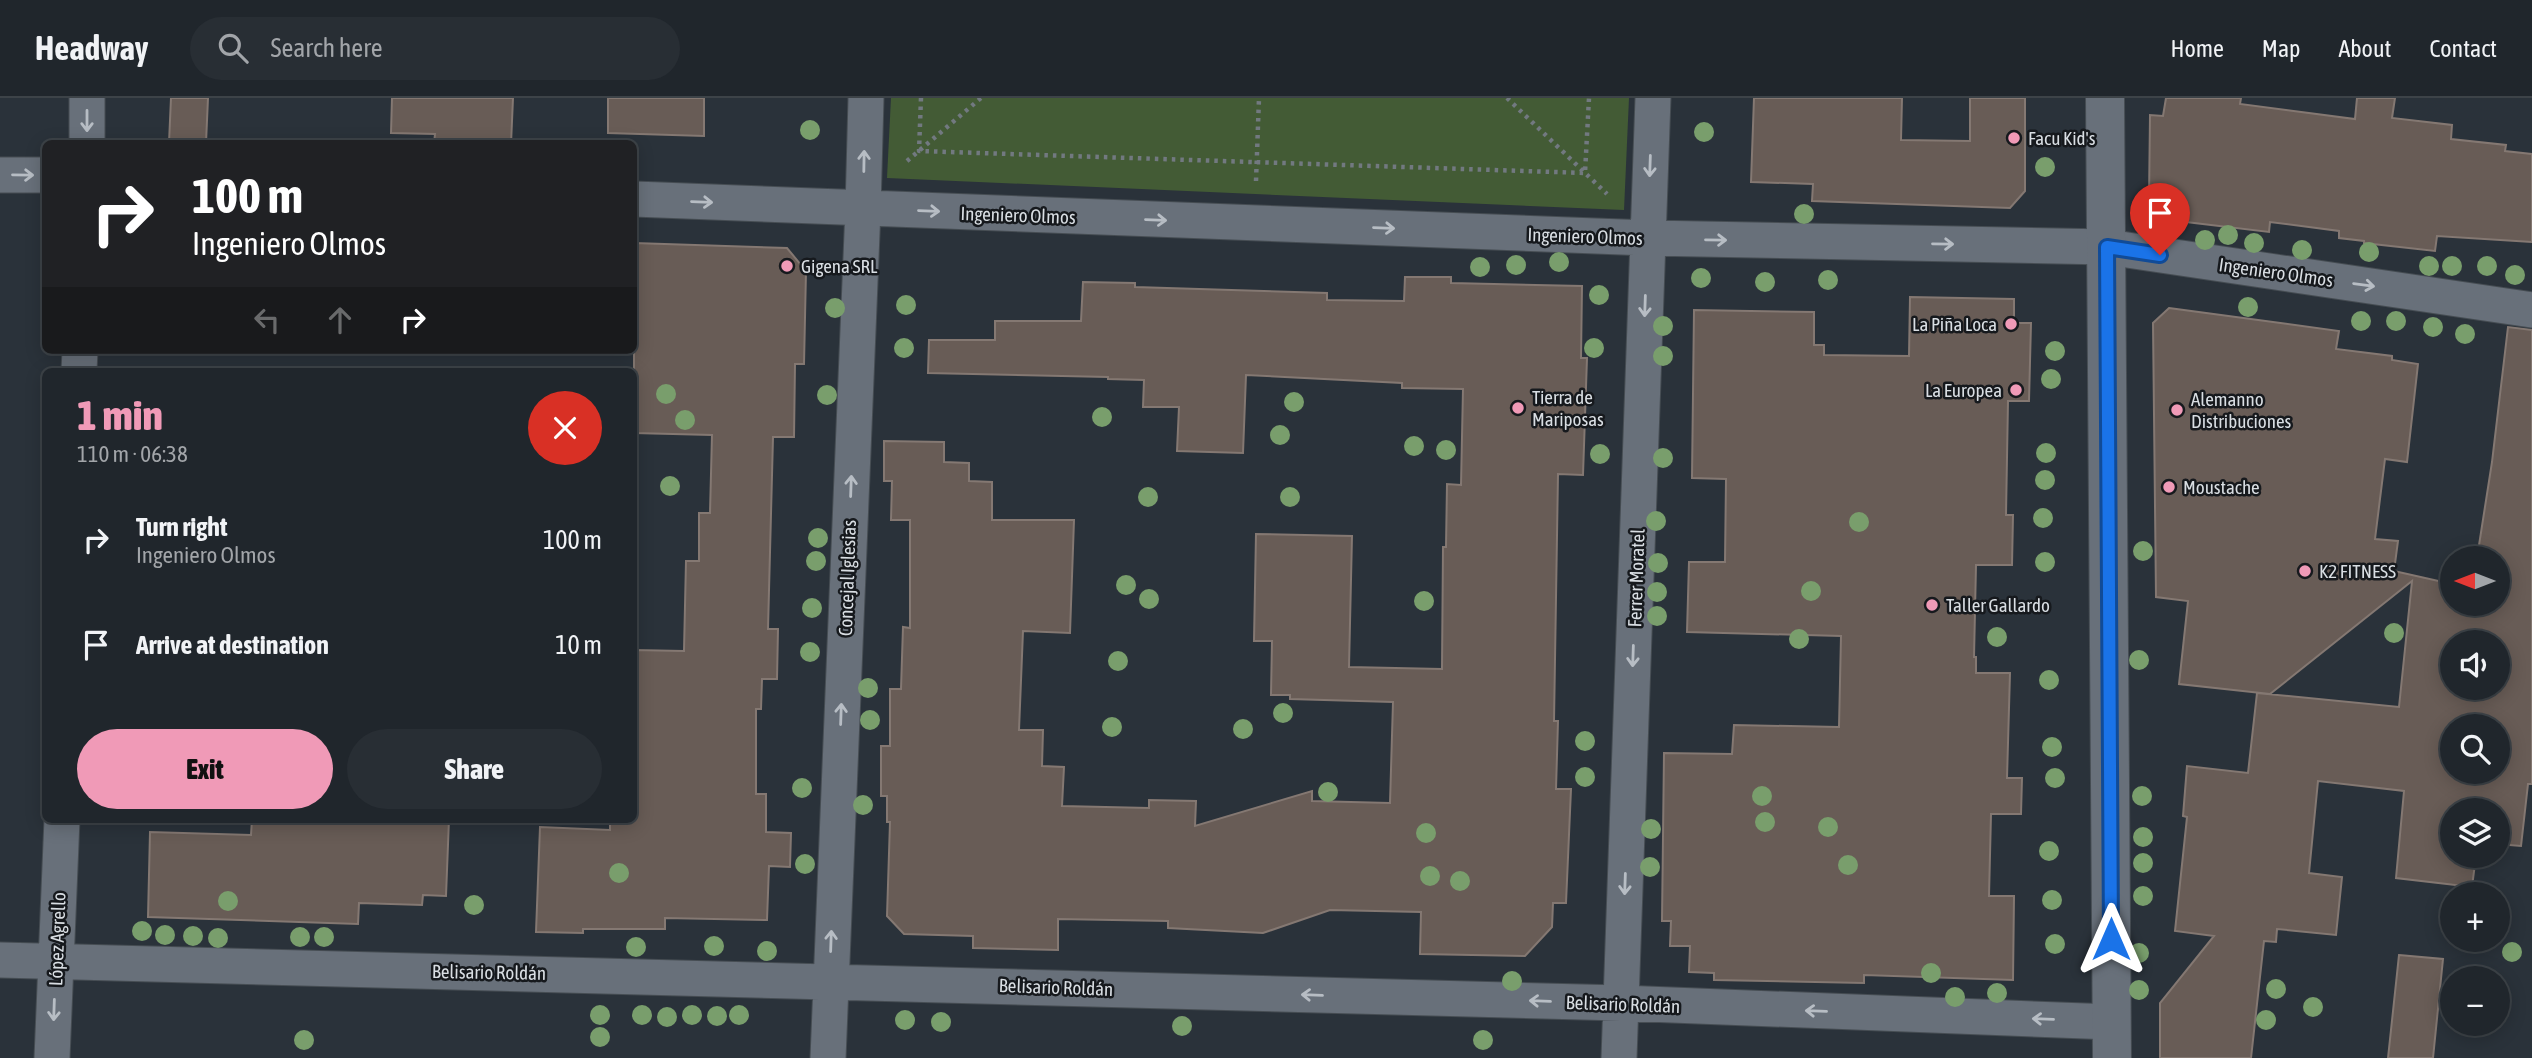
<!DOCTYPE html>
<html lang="en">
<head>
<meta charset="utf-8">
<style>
  body { margin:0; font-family:"Asap Condensed",sans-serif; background:#282e34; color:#f1f3f6; height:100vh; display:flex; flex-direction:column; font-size:26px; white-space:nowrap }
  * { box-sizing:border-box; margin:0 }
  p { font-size:23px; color:#a2a5a9 }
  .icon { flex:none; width:38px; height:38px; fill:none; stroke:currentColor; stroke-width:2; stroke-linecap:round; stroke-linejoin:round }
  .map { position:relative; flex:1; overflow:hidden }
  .side { position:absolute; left:42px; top:270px; width:595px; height:455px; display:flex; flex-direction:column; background:#20262c; border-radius:10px; box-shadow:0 4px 18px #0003,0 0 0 2px #3d4348 }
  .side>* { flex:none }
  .guide { position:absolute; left:42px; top:42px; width:595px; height:214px; border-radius:10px; box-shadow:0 4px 18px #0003,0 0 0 2px #3d4348; background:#202124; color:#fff; overflow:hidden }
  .needle { width:46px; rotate:270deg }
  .fabs { position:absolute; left:2440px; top:448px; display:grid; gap:14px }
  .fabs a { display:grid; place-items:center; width:70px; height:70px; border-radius:50%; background:#20262c; box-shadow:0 4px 18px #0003,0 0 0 2px #3d4348; font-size:35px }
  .pin { position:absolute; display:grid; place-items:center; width:60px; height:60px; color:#fff; margin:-72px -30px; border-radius:50% 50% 50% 0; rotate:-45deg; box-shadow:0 0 7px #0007 }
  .pin .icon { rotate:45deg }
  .me { position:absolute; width:77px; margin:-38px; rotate:0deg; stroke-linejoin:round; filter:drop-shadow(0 0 5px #0008) }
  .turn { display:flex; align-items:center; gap:24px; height:147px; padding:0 35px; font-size:32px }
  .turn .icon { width:91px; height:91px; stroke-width:2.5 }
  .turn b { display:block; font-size:49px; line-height:60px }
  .lanes { display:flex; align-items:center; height:66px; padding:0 35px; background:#0003; justify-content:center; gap:35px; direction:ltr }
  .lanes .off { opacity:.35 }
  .round { display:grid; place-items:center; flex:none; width:74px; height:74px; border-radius:37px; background:#282e34 }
  .summary { display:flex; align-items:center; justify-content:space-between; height:119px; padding:0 35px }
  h1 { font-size:42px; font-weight:800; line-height:52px; color:#f09ab7 }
  .button { display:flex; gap:14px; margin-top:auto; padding:14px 35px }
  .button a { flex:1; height:80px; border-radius:42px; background:#f09ab7; color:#111; font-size:28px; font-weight:800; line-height:80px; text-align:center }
  .button a+a { background:#282e34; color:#f1f3f6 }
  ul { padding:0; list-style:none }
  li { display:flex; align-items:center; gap:21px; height:105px; padding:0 35px }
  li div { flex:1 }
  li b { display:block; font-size:26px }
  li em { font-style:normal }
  header { display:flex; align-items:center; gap:42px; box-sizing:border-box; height:98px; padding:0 35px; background:#20262c; border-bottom:2px solid #3d4348 }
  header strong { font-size:33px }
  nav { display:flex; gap:38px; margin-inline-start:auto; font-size:24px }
  .search { width:490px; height:63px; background:#282e34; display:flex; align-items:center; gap:18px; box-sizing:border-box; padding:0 24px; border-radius:38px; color:#a2a5a9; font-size:26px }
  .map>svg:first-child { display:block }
</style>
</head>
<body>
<header>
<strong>Headway</strong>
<div class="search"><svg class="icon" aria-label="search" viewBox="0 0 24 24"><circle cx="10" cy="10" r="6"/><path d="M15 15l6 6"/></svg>Search here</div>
<nav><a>Home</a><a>Map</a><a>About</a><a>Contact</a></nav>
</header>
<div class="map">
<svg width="2532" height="960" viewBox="0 0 2532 960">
  <rect width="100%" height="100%" fill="#2a323a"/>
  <path fill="#435b35" d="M891,0H1629L1624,112L887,80Z"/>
  <path fill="#685c56" stroke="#847872" stroke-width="2" fill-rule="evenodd" d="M171,0H208L206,45H169Z
    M392,0H513L511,46H434L435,36L391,35Z
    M608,0H704V38L608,35Z
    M1754,0H1902L1901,42L1970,43V0H2025V93L2010,110L1812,103L1813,86L1751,84Z
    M2166,0H2241L2240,6L2355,21L2357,0H2395L2392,20L2452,27L2451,41L2506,47L2505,53L2532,56V144L2437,138L2435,153L2364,145V143L2339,140V133L2270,124L2269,134L2161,121L2149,102L2150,17L2163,18Z
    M634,145L787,150L806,173L804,266H795L794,339H773L768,531H778L777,581H762L761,611H756V696H766V734L791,735L790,769L769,768L767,822L665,820V831H583V835L536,834L540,729L610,732V721H634V552L684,553L686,463H699V415H710L712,337L634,335Z
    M1405,179H1451V185L1582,188L1581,260H1587L1583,377L1558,376L1554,623H1558L1556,691H1571L1566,805H1553L1552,829L1525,858L1420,856L1421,814L1330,812L1263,835L1168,830V823L1058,821V852L973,850V838L904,836L887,818L890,724H887V698H881V648H890V591H901L903,529L910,530V422H891L892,383H884V343L944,344V364L969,365V383L992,384V422H1074L1070,535L1023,533L1019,632H1043L1042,668L1064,669L1062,708L1149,710V702L1196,703L1195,728L1312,693V703L1390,705L1393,604L1290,601V597H1271L1272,543H1254L1256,436L1352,438L1349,569L1442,571L1443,449H1446L1447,386L1461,387L1463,291L1402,290V285L1246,277L1243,355L1177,353L1179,309H1143L1144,282L1108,281V279L928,275L929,242H995V223H1081L1083,184L1135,185V189L1327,195V202L1404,203Z
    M1910,199L2014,201V225H2031L2029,303H2008L2006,417H2013L2012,467H1976L1974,559H1976V575H2010L2007,680H2022L2021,716H1991L1989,798H2014L2013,882L1864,877V885L1714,882V875L1689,874L1690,848H1670L1671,823H1662L1664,655L1732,656L1734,627L1839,629L1841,538L1687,534L1689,464H1725L1726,381L1692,380L1694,212L1814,214V247H1824V257L1909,258Z
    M2169,210L2339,233L2336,251L2392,258V262L2418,266L2407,364L2385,361L2375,441L2398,443L2394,473L2452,486V506H2497V460H2477L2492,364L2508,229L2532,232V686H2528L2521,748L2497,746V712H2452V758H2476L2472,789L2396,780L2404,693L2318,683L2309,775L2342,779L2336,837L2277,831L2276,844L2264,843L2251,960H2160V905L2214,838L2175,833L2187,719L2183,718L2187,668L2248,675L2257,595L2399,609L2412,483L2270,596L2179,586L2188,503L2156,499L2153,225ZM2452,544H2497V590H2452ZM2452,628H2497V674H2452Z
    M252,721H449L446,798L423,797L422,807L359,805L358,826L148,819L150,734L251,737Z
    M2399,857L2443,861L2433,960H2388Z"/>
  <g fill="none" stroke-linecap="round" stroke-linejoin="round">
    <g stroke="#464d53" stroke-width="37">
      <path id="minor" d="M87,0V46
        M0,77H46
        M634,101L1648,140L2107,149L2532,212
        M79,273L80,252
        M0,862L1621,905L2112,924
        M52,960L62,721
        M828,960L863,111L866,0
        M1619,960L1653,0"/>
    </g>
    <g stroke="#464d53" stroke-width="40">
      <path id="tertiary" d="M2105,0L2112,960"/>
    </g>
    <path stroke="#727980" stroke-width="4.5" stroke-dasharray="3.5 5" stroke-linecap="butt" d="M921,0L919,53L1585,75L1589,0
      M1507,0L1607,96
      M907,63L981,0
      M1256,83L1259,0"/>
    <use href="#minor" stroke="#68707a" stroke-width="35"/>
    <use href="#tertiary" stroke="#68707a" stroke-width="38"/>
  </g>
  <g fill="#799e6c">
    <circle cx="810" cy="32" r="10"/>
    <circle cx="1704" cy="34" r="10"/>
    <circle cx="2045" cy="69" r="10"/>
    <circle cx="1804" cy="116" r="10"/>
    <circle cx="2228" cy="137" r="10"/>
    <circle cx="2205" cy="142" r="10"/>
    <circle cx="2254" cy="145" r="10"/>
    <circle cx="2302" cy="152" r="10"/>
    <circle cx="2369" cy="154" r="10"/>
    <circle cx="1559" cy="164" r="10"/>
    <circle cx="1516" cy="167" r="10"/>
    <circle cx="2429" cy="168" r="10"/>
    <circle cx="2452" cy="168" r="10"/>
    <circle cx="2487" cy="168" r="10"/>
    <circle cx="1480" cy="169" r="10"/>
    <circle cx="2515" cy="177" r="10"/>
    <circle cx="1701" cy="180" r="10"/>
    <circle cx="1828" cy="182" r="10"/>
    <circle cx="1765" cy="184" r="10"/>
    <circle cx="1599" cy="197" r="10"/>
    <circle cx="906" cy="207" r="10"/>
    <circle cx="2248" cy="209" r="10"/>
    <circle cx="835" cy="210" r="10"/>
    <circle cx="2361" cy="223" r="10"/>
    <circle cx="2396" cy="223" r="10"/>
    <circle cx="1663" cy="228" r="10"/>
    <circle cx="2433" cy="229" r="10"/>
    <circle cx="2465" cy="236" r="10"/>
    <circle cx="904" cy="250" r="10"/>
    <circle cx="1594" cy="250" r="10"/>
    <circle cx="2055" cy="253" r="10"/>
    <circle cx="1663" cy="258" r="10"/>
    <circle cx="2051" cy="281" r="10"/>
    <circle cx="666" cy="296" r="10"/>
    <circle cx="827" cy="297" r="10"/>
    <circle cx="1294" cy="304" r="10"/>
    <circle cx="1102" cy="319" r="10"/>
    <circle cx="685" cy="322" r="10"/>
    <circle cx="1280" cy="337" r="10"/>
    <circle cx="1414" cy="348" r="10"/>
    <circle cx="1446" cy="352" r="10"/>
    <circle cx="2046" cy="355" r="10"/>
    <circle cx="1600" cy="356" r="10"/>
    <circle cx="1663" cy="360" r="10"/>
    <circle cx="2045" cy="382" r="10"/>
    <circle cx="670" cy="388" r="10"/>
    <circle cx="1148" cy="399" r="10"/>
    <circle cx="1290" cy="399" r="10"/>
    <circle cx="2043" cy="420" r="10"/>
    <circle cx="1656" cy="423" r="10"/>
    <circle cx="1859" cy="424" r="10"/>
    <circle cx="818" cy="440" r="10"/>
    <circle cx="2143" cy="453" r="10"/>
    <circle cx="816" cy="463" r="10"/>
    <circle cx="2045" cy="464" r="10"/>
    <circle cx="1658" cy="465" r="10"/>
    <circle cx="1126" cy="487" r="10"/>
    <circle cx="1811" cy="493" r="10"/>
    <circle cx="1657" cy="494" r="10"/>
    <circle cx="1149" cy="501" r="10"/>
    <circle cx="1424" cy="503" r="10"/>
    <circle cx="812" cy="510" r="10"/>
    <circle cx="1657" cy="518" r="10"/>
    <circle cx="2394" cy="535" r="10"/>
    <circle cx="1997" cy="539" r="10"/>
    <circle cx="1799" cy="541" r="10"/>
    <circle cx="810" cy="554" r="10"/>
    <circle cx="2139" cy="562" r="10"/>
    <circle cx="1118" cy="563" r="10"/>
    <circle cx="2049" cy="582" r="10"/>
    <circle cx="868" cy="590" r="10"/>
    <circle cx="1283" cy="615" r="10"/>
    <circle cx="870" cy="622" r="10"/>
    <circle cx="1112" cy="629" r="10"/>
    <circle cx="1243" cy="631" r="10"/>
    <circle cx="1585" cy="643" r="10"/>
    <circle cx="2052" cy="649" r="10"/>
    <circle cx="1585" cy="679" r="10"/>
    <circle cx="2055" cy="680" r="10"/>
    <circle cx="802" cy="690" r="10"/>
    <circle cx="1328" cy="694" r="10"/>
    <circle cx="1762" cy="698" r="10"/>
    <circle cx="2142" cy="698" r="10"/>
    <circle cx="863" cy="707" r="10"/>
    <circle cx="1765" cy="724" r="10"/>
    <circle cx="1828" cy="729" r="10"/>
    <circle cx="1651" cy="731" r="10"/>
    <circle cx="1426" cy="735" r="10"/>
    <circle cx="2143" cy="739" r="10"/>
    <circle cx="2049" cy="753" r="10"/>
    <circle cx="2143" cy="765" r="10"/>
    <circle cx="805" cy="766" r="10"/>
    <circle cx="1848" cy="767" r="10"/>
    <circle cx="1650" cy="769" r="10"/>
    <circle cx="619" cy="775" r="10"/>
    <circle cx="1430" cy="778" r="10"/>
    <circle cx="1460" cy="783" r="10"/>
    <circle cx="2143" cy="798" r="10"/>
    <circle cx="2052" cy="802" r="10"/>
    <circle cx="228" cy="803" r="10"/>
    <circle cx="474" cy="807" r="10"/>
    <circle cx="142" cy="833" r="10"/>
    <circle cx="165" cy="837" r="10"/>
    <circle cx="193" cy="838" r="10"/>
    <circle cx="300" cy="839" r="10"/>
    <circle cx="324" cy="839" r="10"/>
    <circle cx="218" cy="840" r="10"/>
    <circle cx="2055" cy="846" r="10"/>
    <circle cx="714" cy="848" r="10"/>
    <circle cx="636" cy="849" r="10"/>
    <circle cx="767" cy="853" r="10"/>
    <circle cx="2512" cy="854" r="10"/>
    <circle cx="2139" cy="855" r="10"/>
    <circle cx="1931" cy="875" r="10"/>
    <circle cx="1512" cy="883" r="10"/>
    <circle cx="2276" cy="891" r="10"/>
    <circle cx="2139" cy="892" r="10"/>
    <circle cx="1997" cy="895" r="10"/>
    <circle cx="1955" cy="899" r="10"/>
    <circle cx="2313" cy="909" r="10"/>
    <circle cx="600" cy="917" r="10"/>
    <circle cx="642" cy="917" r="10"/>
    <circle cx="692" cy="917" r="10"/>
    <circle cx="739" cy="917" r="10"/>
    <circle cx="717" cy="918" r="10"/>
    <circle cx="667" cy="919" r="10"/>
    <circle cx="905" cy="922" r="10"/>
    <circle cx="2266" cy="922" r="10"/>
    <circle cx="941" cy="924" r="10"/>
    <circle cx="1182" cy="928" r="10"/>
    <circle cx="600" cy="939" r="10"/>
    <circle cx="304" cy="942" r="10"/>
    <circle cx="1483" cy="942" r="10"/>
  </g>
  <defs><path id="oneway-shaft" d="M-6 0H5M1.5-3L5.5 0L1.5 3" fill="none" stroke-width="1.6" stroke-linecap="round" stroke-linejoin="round" transform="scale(1.75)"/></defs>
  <g stroke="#b7bdc4">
    <use href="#oneway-shaft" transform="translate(87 23) rotate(90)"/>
    <use href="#oneway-shaft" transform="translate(864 63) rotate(-89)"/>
    <use href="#oneway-shaft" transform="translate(1650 68) rotate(92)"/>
    <use href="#oneway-shaft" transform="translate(23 77) rotate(1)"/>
    <use href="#oneway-shaft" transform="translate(702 104) rotate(2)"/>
    <use href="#oneway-shaft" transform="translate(929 113) rotate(2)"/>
    <use href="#oneway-shaft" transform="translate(1156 122) rotate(2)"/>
    <use href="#oneway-shaft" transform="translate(1384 130) rotate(2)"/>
    <use href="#oneway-shaft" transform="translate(1716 142) rotate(1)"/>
    <use href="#oneway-shaft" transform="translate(1943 146) rotate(1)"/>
    <use href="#oneway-shaft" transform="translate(2364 187) rotate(8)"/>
    <use href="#oneway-shaft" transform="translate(1645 208) rotate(92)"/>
    <use href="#oneway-shaft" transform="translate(851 388) rotate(-88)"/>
    <use href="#oneway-shaft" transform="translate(1633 558) rotate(92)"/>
    <use href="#oneway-shaft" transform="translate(841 616) rotate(-88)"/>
    <use href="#oneway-shaft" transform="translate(1625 786) rotate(92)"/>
    <use href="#oneway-shaft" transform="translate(831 843) rotate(-88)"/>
    <use href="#oneway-shaft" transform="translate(1312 897) rotate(-178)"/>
    <use href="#oneway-shaft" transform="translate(1540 903) rotate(-178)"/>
    <use href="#oneway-shaft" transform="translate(54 912) rotate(92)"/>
    <use href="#oneway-shaft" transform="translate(1816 913) rotate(-178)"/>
    <use href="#oneway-shaft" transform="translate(2043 921) rotate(-178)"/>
  </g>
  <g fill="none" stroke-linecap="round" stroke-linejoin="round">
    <g stroke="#114b97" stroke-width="18">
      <path id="route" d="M2111,841L2107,149L2160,157"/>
    </g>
    <use href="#route" stroke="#1a73e8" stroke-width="12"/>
  </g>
  <g fill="#f09ab7" stroke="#16191d" stroke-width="2.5">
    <circle cx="2014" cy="40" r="7"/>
    <circle cx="787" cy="168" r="7"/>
    <circle cx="2011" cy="226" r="7"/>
    <circle cx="2016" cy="292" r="7"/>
    <circle cx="1518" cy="310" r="7"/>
    <circle cx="2177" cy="312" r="7"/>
    <circle cx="2169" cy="389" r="7"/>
    <circle cx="2305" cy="473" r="7"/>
    <circle cx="1932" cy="507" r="7"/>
  </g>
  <g text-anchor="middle" stroke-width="5" stroke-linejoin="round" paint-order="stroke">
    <g font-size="19" fill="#d9dee3" stroke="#16191d" text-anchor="start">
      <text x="2028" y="47">Facu Kid's</text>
      <text x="801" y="175">Gigena SRL</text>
      <text x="1997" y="233" text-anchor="end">La Piña Loca</text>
      <text x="2002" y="299" text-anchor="end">La Europea</text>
      <text x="1532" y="306">Tierra de<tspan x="1532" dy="22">Mariposas</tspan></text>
      <text x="2191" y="308">Alemanno<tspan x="2191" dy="22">Distribuciones</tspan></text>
      <text x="2183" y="396">Moustache</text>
      <text x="2319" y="480">K2 FITNESS</text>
      <text x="1946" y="514">Taller Gallardo</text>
    </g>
    <g font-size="19" fill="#d9dee3" stroke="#16191d">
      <text transform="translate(1018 117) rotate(2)" y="7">Ingeniero Olmos</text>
      <text transform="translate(1585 138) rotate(2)" y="7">Ingeniero Olmos</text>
      <text transform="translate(2276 174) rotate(8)" y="7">Ingeniero Olmos</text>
      <text transform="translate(847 480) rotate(-88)" y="7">Concejal Iglesias</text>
      <text transform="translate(1636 480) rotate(-88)" y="7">Ferrer Moratel</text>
      <text transform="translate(57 841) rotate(-88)" y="7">López Agrello</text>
      <text transform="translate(489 874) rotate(1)" y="7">Belisario Roldán</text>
      <text transform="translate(1056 889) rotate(2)" y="7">Belisario Roldán</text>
      <text transform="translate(1623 906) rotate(2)" y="7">Belisario Roldán</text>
    </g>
  </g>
</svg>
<div class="fabs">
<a><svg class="needle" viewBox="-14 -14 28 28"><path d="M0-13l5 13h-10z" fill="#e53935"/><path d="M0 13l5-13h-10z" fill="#a2a5a9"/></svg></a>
<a><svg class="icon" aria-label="sound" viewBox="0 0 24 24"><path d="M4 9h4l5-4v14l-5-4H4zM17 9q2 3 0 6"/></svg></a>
<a><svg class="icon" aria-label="search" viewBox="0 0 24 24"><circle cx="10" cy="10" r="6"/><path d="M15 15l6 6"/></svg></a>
<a><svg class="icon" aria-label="layers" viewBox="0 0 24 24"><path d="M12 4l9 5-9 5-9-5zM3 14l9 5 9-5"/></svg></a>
<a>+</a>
<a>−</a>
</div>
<div class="pin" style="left:2160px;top:157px;background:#d93025"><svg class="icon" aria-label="arrive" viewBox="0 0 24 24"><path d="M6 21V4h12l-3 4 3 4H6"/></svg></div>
<svg class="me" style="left:2111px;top:841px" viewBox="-20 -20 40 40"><path d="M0-17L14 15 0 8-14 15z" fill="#1a73e8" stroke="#fff" stroke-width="4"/></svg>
<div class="guide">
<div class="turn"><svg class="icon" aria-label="right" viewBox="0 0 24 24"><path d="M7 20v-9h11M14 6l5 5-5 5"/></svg><div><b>100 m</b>Ingeniero Olmos</div></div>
<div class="lanes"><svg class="icon off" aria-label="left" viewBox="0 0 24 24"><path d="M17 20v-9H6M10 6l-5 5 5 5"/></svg><svg class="icon off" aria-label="ahead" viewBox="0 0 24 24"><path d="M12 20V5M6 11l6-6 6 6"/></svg><svg class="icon" aria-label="right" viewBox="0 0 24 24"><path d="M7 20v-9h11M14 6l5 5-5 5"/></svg></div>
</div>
<section class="side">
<div class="summary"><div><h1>1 min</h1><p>110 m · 06:38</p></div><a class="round" style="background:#d93025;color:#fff"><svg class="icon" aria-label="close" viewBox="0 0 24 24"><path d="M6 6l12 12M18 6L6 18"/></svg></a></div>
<ul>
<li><svg class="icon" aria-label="right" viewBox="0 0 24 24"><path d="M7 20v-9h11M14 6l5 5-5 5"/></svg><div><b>Turn right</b><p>Ingeniero Olmos</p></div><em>100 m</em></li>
<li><svg class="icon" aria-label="arrive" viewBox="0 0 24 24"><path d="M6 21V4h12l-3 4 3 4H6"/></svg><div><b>Arrive at destination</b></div><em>10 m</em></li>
</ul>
<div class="button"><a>Exit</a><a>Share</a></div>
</section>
</div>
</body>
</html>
